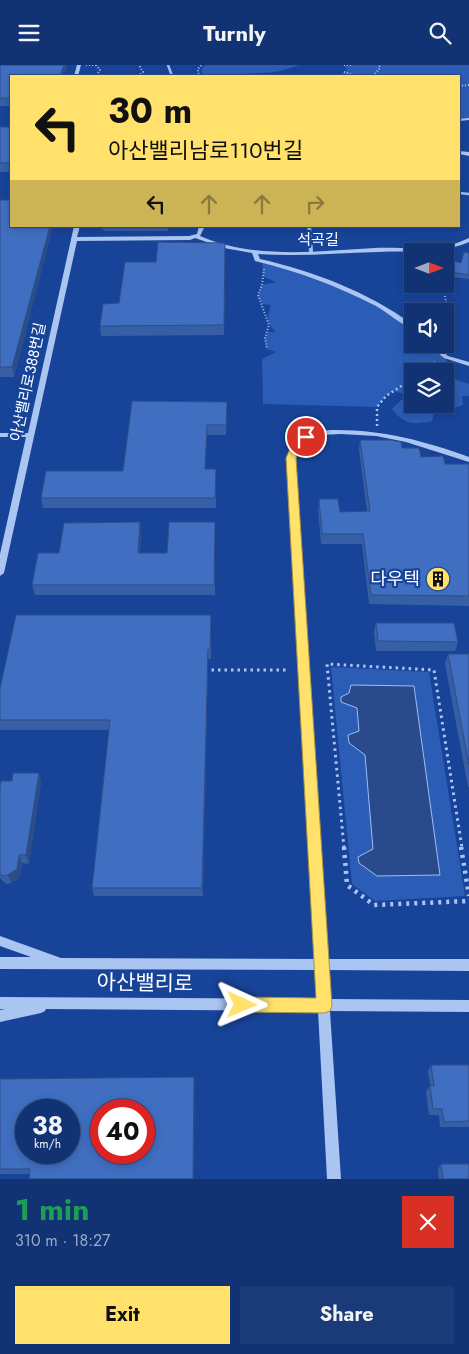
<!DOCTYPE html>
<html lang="en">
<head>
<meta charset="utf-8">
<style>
  body { margin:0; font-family:Jost,"Noto Sans KR",sans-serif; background:#1a3b78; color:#f1f3f6; height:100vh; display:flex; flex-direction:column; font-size:19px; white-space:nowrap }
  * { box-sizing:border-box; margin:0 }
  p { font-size:16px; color:#9caac4 }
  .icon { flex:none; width:28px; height:28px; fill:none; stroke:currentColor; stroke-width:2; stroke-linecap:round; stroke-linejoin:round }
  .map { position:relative; height:1114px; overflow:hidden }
  .drawer { display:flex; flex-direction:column; background:#113373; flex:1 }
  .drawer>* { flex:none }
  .top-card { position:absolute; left:10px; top:10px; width:450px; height:152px; border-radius:0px; box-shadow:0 2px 8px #0003,0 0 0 1px #304e85; background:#ffe16c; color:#111; overflow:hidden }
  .needle { width:32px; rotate:90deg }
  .controls { position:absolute; left:404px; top:178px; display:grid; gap:10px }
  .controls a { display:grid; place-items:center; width:50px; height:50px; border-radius:0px; background:#113373; box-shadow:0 2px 8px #0003,0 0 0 1px #304e85; font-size:25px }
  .speed { position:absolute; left:15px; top:1034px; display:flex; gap:10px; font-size:25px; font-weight:700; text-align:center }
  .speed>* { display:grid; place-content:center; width:65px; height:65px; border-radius:50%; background:#113373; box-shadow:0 2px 8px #0003,0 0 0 1px #304e85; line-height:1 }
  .speed small { font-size:12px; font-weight:400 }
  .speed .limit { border:8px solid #d22; background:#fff; color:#111 }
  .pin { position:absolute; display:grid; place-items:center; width:42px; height:42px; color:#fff; margin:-21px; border:2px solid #fff; border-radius:50%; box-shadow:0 1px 5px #0007 }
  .me { position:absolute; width:55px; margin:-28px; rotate:91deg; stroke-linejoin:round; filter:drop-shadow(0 0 4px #0008) }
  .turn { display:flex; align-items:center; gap:18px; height:105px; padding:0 15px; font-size:22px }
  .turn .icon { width:65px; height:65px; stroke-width:2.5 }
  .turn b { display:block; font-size:35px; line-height:42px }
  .lanes { display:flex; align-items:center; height:48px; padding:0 15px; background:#0003; justify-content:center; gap:25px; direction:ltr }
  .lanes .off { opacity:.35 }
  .round { display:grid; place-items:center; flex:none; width:52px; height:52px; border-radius:0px; background:#1a3b78 }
  .headline { display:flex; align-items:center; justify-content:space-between; height:85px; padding:0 15px }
  h1 { font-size:30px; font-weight:700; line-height:38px; color:#1e9e55 }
  .primary-button { display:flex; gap:10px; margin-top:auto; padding:10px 15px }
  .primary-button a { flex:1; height:58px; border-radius:0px; background:#ffe16c; color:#111; font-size:20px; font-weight:700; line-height:58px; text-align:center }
  .primary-button a+a { background:#1a3b78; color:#f1f3f6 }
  header { display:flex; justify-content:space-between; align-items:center; height:65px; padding:0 15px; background:#113373; font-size:22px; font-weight:700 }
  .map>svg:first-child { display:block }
</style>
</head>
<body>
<header><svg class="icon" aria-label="menu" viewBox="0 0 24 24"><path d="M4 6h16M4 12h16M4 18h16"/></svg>Turnly<svg class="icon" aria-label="search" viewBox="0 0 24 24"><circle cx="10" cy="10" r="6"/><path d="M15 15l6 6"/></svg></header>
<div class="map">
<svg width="469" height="1114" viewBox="0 0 469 1114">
  <rect width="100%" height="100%" fill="#174499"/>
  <path fill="#2b5db6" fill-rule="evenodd" d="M205,0H300L277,7L207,11H204L201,6Z
    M344,0H469V54L459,56V11H338L347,5Z
    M262,196C302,207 339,222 375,240C388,247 401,253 412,262V279H430L446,292L449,307L457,315L469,319V331H462L463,340L444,346L435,345L432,356C414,360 404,360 392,344L401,335L412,334V339H445V306H412V331L394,326L386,331L377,342L263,339L262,294L276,287L267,284L265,273L268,267H276C266,258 267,252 271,240L262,239L258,230L262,220L276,217L264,212Z
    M331,602L429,607L465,831L375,836L352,819ZM351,620L414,621L440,810L358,792L373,784L365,690L349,678L348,670L359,666L357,643L341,632L349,628Z"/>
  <path fill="#2a4b8b" stroke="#9ebef4" d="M351,620L414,621L440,810L377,811L359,798L358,792L373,784L365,690L349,678L348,670L359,666L357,643L341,637V632L349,628Z"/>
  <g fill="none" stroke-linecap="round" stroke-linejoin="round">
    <path stroke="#9ebef4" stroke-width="2.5" d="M168,0L172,11
      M459,128L469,129"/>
    <path stroke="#9ebef4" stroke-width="4" d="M309,161L311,186"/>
    <path stroke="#abc5f2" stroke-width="2" stroke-dasharray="1 2" stroke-linecap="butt" d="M86,0H96
      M96,0L100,5L96,11
      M344,0H353
      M344,7L357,11
      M138,11L143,7L139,0
      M201,11L198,8V4L202,0
      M373,11L380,3L379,0
      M459,21L469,20
      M264,204L262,220L258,230L269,260L265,273L267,284
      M443,219L447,243L445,257
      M422,306L437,296"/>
    <path stroke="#abc5f2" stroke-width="2.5" stroke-dasharray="2 3" stroke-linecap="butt" d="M422,306L424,305
      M445,319L454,321
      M377,361V342L386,331L412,314"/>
    <path stroke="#abc5f2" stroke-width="3" stroke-dasharray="2.5 4" stroke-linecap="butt" d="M205,605H287
      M344,783L327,599L434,605L462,783"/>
    <path stroke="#abc5f2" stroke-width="4.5" stroke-dasharray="3 5" stroke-linecap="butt" d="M344,782L347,820L374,840L469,836
      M461,782L469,831"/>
    <path fill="#abc5f2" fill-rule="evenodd" d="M77,0H81L78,11H74Z
      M469,53V55L459,56V54Z
      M459,86L469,87V91L459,89Z
      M74,161H80L77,172L189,171L197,169L199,161H205L200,171C255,195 317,186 375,183C399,182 424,186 447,181C455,179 462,176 469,173V177C440,190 409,185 378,187C338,188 298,192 258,189L260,194C313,206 368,227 412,259V264C400,259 388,248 376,241C337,221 297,206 255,196L252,188L224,183L195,173L190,175L77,176L4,508L0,511V489L26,372H0V368H28Z
      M427,279H434L448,291L469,297V301L444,293Z
      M336,365C383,365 425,376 469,392V397L406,377L376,371L341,369L320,370L307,375L300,381L295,393L327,894H469V906L327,905L329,934L469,935V947L330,946L341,1114H327L318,946L46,944L45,946L41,948L0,957V945L5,944H0V932L317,934L316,905L0,904V892H31L0,881V871L61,893L315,894L287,393C296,368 312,365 336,365Z"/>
  </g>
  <path fill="#375fa5" d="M0,0H67L64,11H11V41H0Z
    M0,62H11V107H0Z
    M0,135L11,161H53L14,312H0Z
    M98,161H168V166H105Z
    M225,178L224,270L101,271L100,261L156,197Z
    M469,188V214L445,211V193L461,198Z
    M227,337L226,370H207L205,404H216V443H43L41,433L123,406Z
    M360,375L402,383L421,392L445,399H469V541L369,539L362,479H321L318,444L319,434L340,447L367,446L359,385Z
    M140,457L141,467L140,488H167L215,457V530H35L32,520L59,488Z
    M211,550V594H208L203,831H94L92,823L109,665H0V623Z
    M376,558L458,577L455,586H376L374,567Z
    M448,589H469V722H468L445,599Z
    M39,708L41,717L29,799L22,798L20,812L11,818L6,819L0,813V721L12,716Z
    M431,1000H469V1062H440L439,1050H429L426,1027L430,1021L428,1006Z
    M0,1014L195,1018L29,1109H0Z
    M441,1099L469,1114H439L438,1104Z"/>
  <path fill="#2d4d86" d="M64,0H67L64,11H60Z
    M50,161H53L14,312L12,302Z
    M207,360V370L205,414V404Z
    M140,457L141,467L139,498L138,488Z
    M208,584V594L203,831L202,823Z
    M39,708L41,717L29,799L26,790Z
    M19,790L22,798L20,812L11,818L8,810Z
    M194,1012L195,1018L194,1114H193Z"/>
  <path fill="#406ec0" stroke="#2d4d86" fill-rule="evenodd" d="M0,0H64L60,11H11V33H0Z
    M0,62H11V98H0Z
    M0,135H11V161H50L12,302H0Z
    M158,177L225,178L224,260L100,261L103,239L119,238L125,197H156Z
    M464,187L469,188V210L445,206V193L461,198Z
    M132,336L227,337L226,360H207L205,404H216L215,433H41L46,406H123Z
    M360,375H391L401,377L402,383H419L421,392L443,391L445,399H469V531L371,530L363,469H322L319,434H338L340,447L370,446Z
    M140,457L138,488H167L169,457H215L214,520H32L38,488H59L64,458Z
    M16,550H211L210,584H208L202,823H92L110,655H0V623Z
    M376,558H454L458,577L378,576Z
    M448,589H469V700Z
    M13,708H39L26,790H19L17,804L8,810L2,811L0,808V721L1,716H12Z
    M431,1000H469V1056L444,1057L442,1044H433L430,1021H434Z
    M194,1012L193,1114H29L30,1104H0V1014ZM26,1045H69V1088H26ZM101,1045H144V1088H101Z
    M441,1099H469V1114H443Z"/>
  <path fill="#ffe16c" stroke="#a69246" d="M303,370H309L311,372L299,384L296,393L332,941L330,946L324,948L242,947L237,945L235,940L237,934L242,932L316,933L286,393L291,381Z"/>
  <defs>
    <g id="building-disc" transform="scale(1.25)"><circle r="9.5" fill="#ffe16c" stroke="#174499"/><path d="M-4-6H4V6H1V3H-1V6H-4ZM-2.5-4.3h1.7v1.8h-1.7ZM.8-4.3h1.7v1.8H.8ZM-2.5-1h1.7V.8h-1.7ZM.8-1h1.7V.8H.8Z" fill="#111"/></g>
  </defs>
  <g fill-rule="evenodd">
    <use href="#building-disc" x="438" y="514"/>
  </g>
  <g text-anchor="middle" stroke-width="4.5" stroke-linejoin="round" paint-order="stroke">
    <g font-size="15" fill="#fff" stroke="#174499">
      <text x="318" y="180">석곡길</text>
      <text transform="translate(28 317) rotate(-78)" y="5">아산밸리로388번길</text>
    </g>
    <g font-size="18" fill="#fff" stroke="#174499" text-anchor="end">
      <text x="420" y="520">다우텍</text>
    </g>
    <g font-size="21" fill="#fff" stroke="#174499">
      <text transform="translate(145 918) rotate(1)" y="7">아산밸리로</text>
    </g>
  </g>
</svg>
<div class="controls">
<a><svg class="needle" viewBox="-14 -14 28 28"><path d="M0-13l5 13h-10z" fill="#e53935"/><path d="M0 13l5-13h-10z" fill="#9caac4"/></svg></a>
<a><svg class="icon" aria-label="sound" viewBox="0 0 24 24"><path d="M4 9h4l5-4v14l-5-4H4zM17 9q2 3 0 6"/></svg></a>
<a><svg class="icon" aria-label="layers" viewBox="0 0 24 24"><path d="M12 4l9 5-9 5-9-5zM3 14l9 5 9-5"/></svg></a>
</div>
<div class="speed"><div>38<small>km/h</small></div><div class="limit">40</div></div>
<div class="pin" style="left:306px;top:372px;background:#d93025"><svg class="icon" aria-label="arrive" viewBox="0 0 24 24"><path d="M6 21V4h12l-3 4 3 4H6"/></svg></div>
<svg class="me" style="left:242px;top:940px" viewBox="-20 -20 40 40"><path d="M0-17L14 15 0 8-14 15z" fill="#ffe16c" stroke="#fff" stroke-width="4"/></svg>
<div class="top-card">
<div class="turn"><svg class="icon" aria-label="left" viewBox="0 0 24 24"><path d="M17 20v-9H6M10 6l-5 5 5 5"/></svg><div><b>30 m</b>아산밸리남로110번길</div></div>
<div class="lanes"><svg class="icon" aria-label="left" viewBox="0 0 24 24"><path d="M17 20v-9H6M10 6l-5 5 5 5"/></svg><svg class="icon off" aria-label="ahead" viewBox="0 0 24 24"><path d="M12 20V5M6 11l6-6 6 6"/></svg><svg class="icon off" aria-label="ahead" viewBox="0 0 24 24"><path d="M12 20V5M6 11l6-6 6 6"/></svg><svg class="icon off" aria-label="right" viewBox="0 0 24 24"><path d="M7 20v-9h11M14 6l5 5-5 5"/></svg></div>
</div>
</div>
<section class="drawer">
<div class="headline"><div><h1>1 min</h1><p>310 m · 18:27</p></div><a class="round" style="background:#d93025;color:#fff"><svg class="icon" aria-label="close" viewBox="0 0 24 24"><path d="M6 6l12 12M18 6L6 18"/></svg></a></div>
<div class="primary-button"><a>Exit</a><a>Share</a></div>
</section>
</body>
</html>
